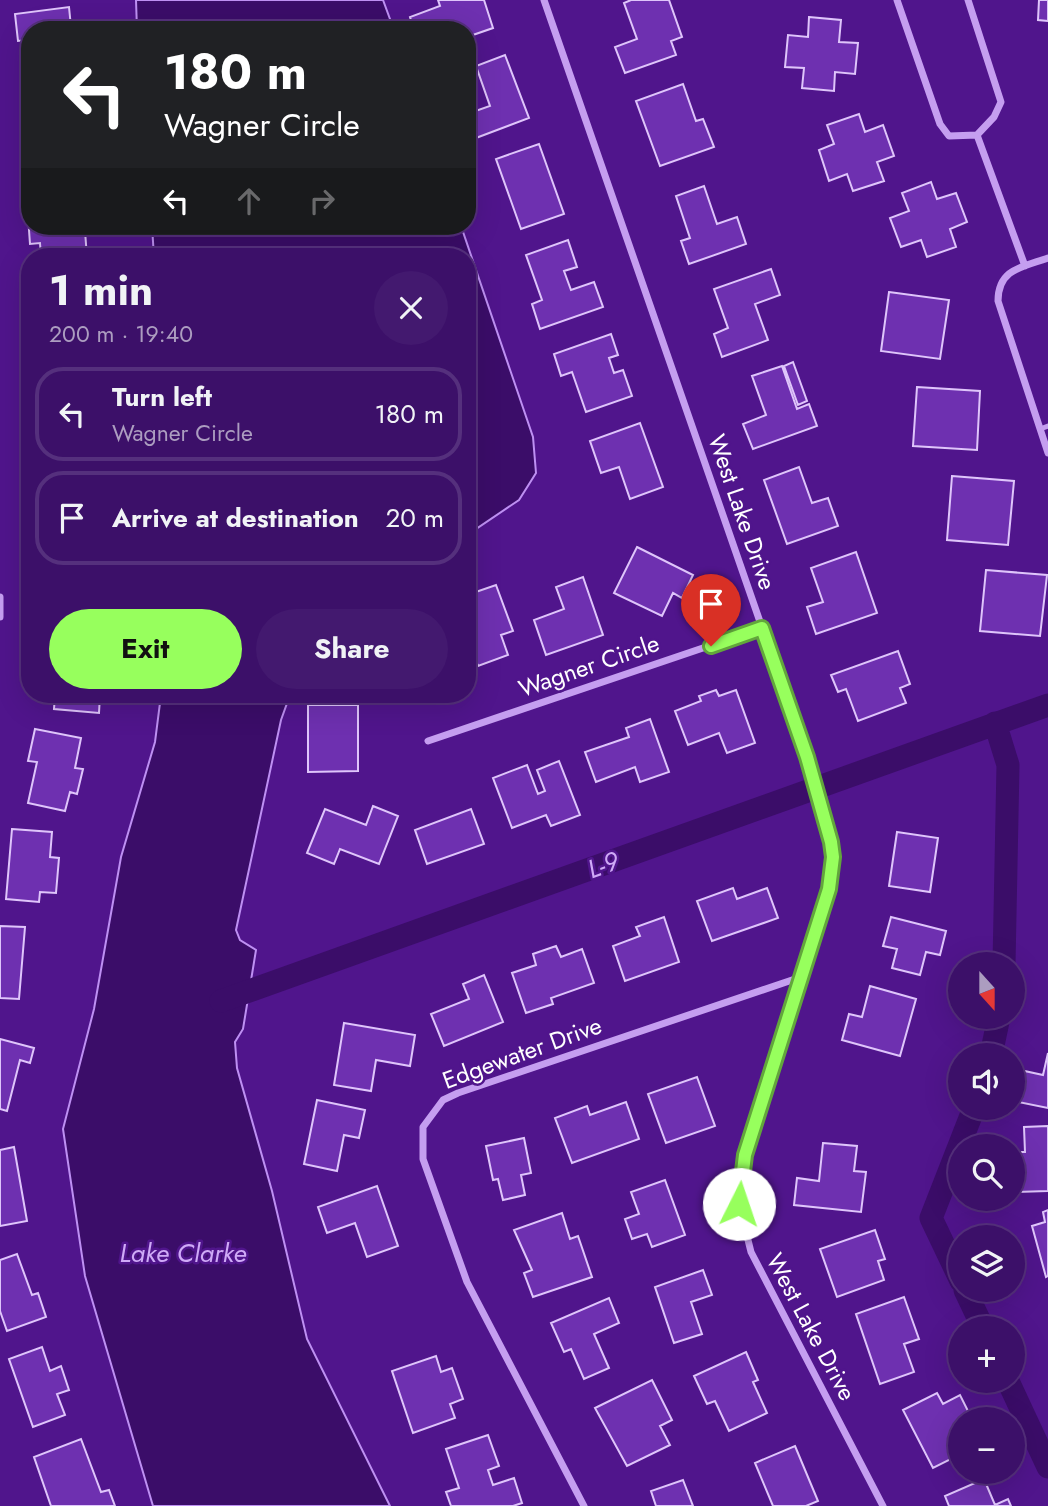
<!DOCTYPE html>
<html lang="en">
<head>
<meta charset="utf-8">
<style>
  body { margin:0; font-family:Jost,sans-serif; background:#43196f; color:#f1f3f6; height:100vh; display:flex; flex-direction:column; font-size:26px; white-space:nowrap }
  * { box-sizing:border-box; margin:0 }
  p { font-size:23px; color:#ac9dc0 }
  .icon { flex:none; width:38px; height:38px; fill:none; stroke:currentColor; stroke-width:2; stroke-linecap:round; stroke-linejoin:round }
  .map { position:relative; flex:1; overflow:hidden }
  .side { position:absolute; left:21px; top:248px; width:455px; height:455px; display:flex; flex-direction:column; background:#3c1069; border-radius:28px; box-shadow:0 7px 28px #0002,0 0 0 2px #55307d }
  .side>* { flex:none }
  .guide { position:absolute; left:21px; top:21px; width:455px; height:214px; border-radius:28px; box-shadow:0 7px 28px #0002,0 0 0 2px #55307d; background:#202124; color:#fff; overflow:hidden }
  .needle { width:46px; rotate:159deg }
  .fabs { position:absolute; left:948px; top:952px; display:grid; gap:14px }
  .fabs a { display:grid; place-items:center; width:77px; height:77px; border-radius:50%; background:#3c1069; box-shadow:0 7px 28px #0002,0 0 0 2px #55307d; font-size:35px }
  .pin { position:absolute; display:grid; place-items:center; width:60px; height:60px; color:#fff; margin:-72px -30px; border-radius:50% 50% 50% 0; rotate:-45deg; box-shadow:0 0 7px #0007 }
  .pin .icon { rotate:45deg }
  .me { position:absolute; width:77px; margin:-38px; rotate:4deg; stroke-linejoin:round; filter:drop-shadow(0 0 5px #0008) }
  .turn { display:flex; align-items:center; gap:24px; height:147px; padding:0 28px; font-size:32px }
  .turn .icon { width:91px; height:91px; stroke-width:2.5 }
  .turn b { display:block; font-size:49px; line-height:60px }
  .lanes { display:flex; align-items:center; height:66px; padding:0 28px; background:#0003; justify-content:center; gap:35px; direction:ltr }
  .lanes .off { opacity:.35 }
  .round { display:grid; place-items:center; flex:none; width:74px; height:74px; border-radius:37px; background:#43196f }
  .head { display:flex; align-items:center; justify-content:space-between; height:119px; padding:0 28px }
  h1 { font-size:42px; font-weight:700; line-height:52px }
  .primary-button { display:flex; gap:14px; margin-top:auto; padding:14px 28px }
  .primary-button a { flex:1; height:80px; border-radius:42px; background:#97ff5d; color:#111; font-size:28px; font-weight:700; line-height:80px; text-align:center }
  .primary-button a+a { background:#43196f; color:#f1f3f6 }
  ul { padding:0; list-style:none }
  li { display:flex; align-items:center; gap:21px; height:94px; margin:0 14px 10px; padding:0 14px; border:4px solid #55307d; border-radius:28px }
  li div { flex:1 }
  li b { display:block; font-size:26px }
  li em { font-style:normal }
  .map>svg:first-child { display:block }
</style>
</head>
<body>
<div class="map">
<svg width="1048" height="1506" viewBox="0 0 1048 1506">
  <rect width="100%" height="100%" fill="#50158c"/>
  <path fill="#3b0d69" stroke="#be90f3" stroke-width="2" d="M136,0H383L394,30H137Z
    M152,226H461L533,437L536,473L519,500L467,535V257H154Z
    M161,695H290L281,720L236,930L240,940L256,950L243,1029L235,1042L237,1068L272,1191L307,1339L390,1506H153L85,1276L63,1129L94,1009L121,857L155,742Z"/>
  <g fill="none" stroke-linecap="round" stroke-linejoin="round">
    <path stroke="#3b0d69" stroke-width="23" d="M995,723L1008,765L1004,964
      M221,1001L1048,705
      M991,1055L999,1017
      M961,1281L931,1218L974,1108
      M965,1290L983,1328
      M1008,1381L1048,1467"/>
  </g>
  <path fill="#6e30b0" stroke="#dfc5fb" stroke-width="2" d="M438,0H484L493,28L467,37V30H414L410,17L440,6Z
    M631,0H669L682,37L671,41L676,55L625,73L615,47L637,39L624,3Z
    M1039,0H1048V21L1038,20Z
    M69,7L71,27L76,26V30H30V76L26,40L18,41L15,14Z
    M809,17L841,20L839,42L858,43L855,74L835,72L834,91L802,88L804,68L785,67L788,35L808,37Z
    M505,55L529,118L468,141L467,114L490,106L476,66Z
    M683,84L696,121L703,119L714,147L660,166L636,101Z
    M859,114L865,132L883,125L894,156L877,162L884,181L853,191L847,174L829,181L819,150L834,144L827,125Z
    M539,144L564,214L521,229L496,159Z
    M931,182L937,199L956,193L967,222L950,229L956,247L927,257L921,240L901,247L890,218L909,211L902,193Z
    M704,186L717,224L737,217L746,244L689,264L681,241L690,238L676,196Z
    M28,216L30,226H73V232L85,231L87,257H41L40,243L30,244Z
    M568,240L577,267L564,271L571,290L594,282L603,307L540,329L532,304L542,300L526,255Z
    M771,269L780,295L755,304L768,340L722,357L714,334L728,328L714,289Z
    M889,292L949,300L940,359L881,351Z
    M611,334L618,355L609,358L614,373L623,370L632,396L586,412L572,372L561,376L554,354Z
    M793,362L807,401L798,405L784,366Z
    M782,366L797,409L809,404L817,426L753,449L743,424L766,415L752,376Z
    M917,387L980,391L977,450L913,446Z
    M640,423L663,487L630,499L619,467L601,473L590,441Z
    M799,467L812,503L828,498L838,526L787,544L764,480Z
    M952,476L1014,481L1008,545L947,540Z
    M637,547L693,575L682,598L673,593L662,616L614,593Z
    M856,552L877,613L816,634L807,607L823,602L811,568Z
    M986,570L1047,575L1040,636L980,631Z
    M583,577L603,635L546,655L534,620L564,609L556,587Z
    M496,585L513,631L501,635L508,655L478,666L471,646L467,647V595Z
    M898,651L910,684L900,688L906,703L858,721L846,689L838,692L831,675Z
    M716,690L719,696L736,690L755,743L727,753L719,733L688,745L675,711L701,701L699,696Z
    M55,695H100L99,713L54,709Z
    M308,705H358V771L308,772Z
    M650,719L669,772L640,782L635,767L596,782L585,752L629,737L626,728Z
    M35,729L81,738L75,768L83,769L77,794L70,792L65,811L28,803L37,762L28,761Z
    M559,761L580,815L551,826L546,815L512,828L493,778L527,765L538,794L545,791L537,770Z
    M373,806L398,816L379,864L340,849L334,864L307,853L325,809L366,825Z
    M471,809L484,844L427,864L415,830Z
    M12,829L52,832L50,857L59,858L56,893L40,892L39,902L6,899Z
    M897,832L938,838L930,892L889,886Z
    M733,888L737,899L767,888L778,918L712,941L697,901Z
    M664,917L679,962L625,981L613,946L640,936L636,927Z
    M891,917L946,931L940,955L926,952L920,975L892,968L897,949L883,946Z
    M0,926L25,927L19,999L0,998Z
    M556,946L561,957L582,949L594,983L551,998L553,1004L526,1013L512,973L536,965L533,954Z
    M484,975L503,1022L444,1046L431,1014L469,999L463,984Z
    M870,986L916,999L900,1056L842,1040L849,1014L862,1017Z
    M344,1023L415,1035L410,1066L376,1060L371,1091L334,1085Z
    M0,1039L34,1048L30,1063L20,1060L7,1111L0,1109Z
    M1048,1053V1108L1013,1101L1020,1070L1043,1075Z
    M697,1077L715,1126L666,1143L648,1094Z
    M317,1100L365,1110L359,1138L344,1135L337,1171L304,1164Z
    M626,1102L639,1139L572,1163L555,1118L587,1106L590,1115Z
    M1048,1126V1191L1016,1192L1015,1152H1025L1024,1127Z
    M524,1138L531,1173L521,1175L525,1195L503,1200L498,1179L493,1180L486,1146Z
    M823,1143L857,1146L854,1171L866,1172L861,1212L794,1205L797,1178L819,1181Z
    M14,1147L27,1221L0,1226V1150Z
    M665,1180L685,1235L652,1247L647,1234L632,1239L625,1219L639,1214L631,1192Z
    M377,1186L398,1246L367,1257L355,1223L327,1233L318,1207Z
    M1048,1210V1276L1046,1277L1032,1226L1045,1222L1043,1212Z
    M562,1213L570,1239L578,1236L592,1277L533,1297L524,1273L532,1270L514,1230Z
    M875,1230L885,1259L878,1261L884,1280L837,1297L820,1249Z
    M17,1254L32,1295L38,1293L46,1317L7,1331L0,1311V1260Z
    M703,1270L712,1295L691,1302L702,1334L674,1343L655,1287Z
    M904,1297L919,1339L904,1344L914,1372L880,1384L856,1314Z
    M609,1298L619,1323L594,1334L609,1368L584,1379L571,1349L564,1352L551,1323Z
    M42,1347L50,1371L61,1366L69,1390L57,1394L65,1415L33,1427L9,1359Z
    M746,1352L758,1380L753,1382L767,1413L729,1431L715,1401L707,1404L694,1376Z
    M436,1356L441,1372L452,1368L463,1399L450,1404L455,1418L413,1433L392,1371Z
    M652,1380L672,1420L660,1426L670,1445L627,1466L595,1408Z
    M937,1393L943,1404L960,1395L972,1419H961V1454L933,1468L903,1410Z
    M488,1435L499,1466L488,1470L493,1485L514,1478L522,1503L513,1506H451L446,1492L459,1488L446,1449Z
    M81,1439L101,1492L109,1490L115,1506H51L34,1457Z
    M795,1446L818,1501L806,1506H773L755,1463Z
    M984,1479L995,1505L1008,1499L1011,1506H949L945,1496Z
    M683,1480L693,1506H656L651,1491Z"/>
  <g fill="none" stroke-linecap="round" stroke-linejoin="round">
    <path stroke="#c59ef0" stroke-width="5" d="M1040,429L1048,426"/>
    <path stroke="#c59ef0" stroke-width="7" d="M544,0L807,757C818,800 838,844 829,889L745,1155L739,1204L751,1252L883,1506
      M897,0L940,124L949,136L977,135L994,117L1001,102L968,0
      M977,135L1025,266
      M1048,258C1022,267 998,269 998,301L1048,453
      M0,597V617
      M428,741L762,628
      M584,1506L467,1282L423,1159V1127L443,1100L458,1093L801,977"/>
  </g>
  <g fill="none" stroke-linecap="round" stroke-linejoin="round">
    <g stroke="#62a63c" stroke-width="18">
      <path id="route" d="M711,646L762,628L807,757L831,842L833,857L829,889L745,1155L739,1204"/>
    </g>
    <use href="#route" stroke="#97ff5d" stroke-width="12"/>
  </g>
  <g text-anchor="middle" stroke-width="5" stroke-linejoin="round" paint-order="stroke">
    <g font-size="24" fill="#fff" stroke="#50158c">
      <text transform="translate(742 512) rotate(71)" y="8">West Lake Drive</text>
      <text transform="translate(589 666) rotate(-19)" y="8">Wagner Circle</text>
      <text transform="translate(522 1053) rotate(-20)" y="8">Edgewater Drive</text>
      <text transform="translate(811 1327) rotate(62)" y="8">West Lake Drive</text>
    </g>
    <g font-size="26" font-style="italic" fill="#cfaaf7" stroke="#50158c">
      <text transform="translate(603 865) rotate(-20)" y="9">L-9</text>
      <text x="183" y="1262">Lake Clarke</text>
    </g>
  </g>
</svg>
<div class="fabs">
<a><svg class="needle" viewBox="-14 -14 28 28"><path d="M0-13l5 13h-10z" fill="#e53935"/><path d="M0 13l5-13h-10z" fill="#ac9dc0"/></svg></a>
<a><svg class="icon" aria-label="sound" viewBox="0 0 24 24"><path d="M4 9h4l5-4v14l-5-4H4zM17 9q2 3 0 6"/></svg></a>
<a><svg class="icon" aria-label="search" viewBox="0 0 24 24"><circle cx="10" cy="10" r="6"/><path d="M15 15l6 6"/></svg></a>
<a><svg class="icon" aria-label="layers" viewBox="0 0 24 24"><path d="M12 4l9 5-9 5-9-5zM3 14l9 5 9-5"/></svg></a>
<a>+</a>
<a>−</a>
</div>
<div class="pin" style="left:711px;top:646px;background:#d93025"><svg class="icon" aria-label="arrive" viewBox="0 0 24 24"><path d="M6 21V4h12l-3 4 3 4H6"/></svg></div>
<svg class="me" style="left:739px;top:1204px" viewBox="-20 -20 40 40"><circle r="19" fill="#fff"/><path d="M0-13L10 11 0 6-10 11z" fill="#97ff5d"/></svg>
<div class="guide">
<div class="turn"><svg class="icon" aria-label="left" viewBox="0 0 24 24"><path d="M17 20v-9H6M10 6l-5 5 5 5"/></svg><div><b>180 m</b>Wagner Circle</div></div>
<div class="lanes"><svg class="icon" aria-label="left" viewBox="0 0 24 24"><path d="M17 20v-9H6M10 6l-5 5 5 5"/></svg><svg class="icon off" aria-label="ahead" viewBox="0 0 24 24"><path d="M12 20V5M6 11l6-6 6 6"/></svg><svg class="icon off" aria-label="right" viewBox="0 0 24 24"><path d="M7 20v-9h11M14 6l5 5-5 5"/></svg></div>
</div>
<section class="side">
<div class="head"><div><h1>1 min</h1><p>200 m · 19:40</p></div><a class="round"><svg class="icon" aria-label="close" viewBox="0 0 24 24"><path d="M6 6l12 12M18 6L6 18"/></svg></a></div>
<ul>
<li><svg class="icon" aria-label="left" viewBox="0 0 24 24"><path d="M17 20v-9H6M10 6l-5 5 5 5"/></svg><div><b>Turn left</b><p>Wagner Circle</p></div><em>180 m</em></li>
<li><svg class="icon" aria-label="arrive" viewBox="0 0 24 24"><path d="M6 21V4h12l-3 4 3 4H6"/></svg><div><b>Arrive at destination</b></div><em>20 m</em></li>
</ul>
<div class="primary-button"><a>Exit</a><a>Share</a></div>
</section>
</div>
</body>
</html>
